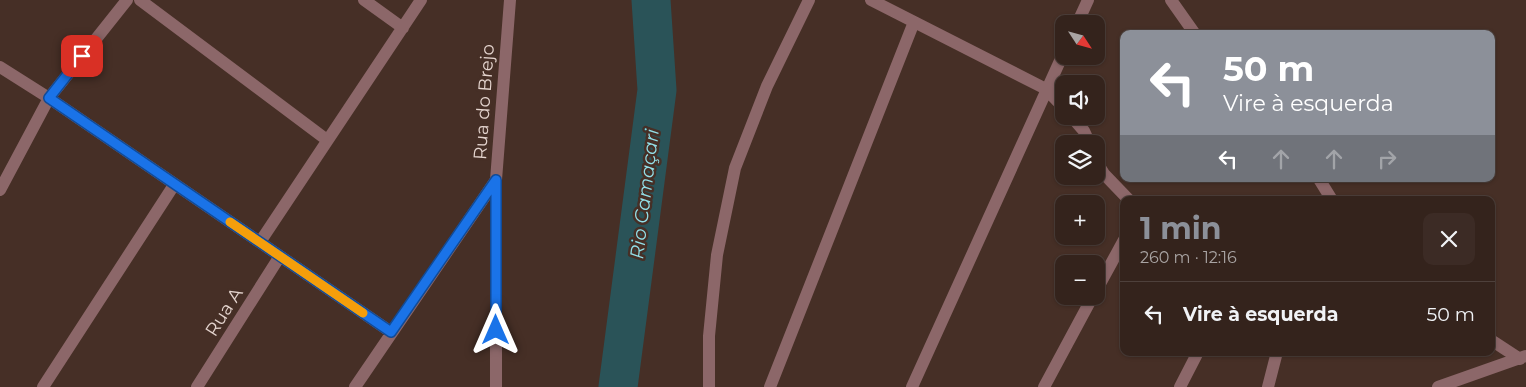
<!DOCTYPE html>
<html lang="pt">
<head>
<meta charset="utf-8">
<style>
  body { margin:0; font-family:Montserrat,sans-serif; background:#3c2b25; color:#f1f3f6; height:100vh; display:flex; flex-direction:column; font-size:19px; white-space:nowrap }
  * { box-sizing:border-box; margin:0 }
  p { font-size:16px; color:#a9a4a3 }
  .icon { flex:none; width:28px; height:28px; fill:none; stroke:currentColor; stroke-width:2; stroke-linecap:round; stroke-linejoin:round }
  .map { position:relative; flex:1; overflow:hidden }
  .details { position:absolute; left:1120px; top:196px; width:375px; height:160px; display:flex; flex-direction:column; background:#34231c; border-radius:10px; box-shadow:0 1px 4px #0004,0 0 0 1px #4e403b }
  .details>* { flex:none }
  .hud { position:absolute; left:1120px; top:30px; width:375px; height:152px; border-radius:10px; box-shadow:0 1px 4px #0004,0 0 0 1px #4e403b; background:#8c9099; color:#fff; overflow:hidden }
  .needle { width:32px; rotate:126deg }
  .tools { position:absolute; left:1055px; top:15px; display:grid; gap:10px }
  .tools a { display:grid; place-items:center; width:50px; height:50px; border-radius:10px; background:#34231c; box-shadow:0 1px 4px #0004,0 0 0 1px #4e403b; font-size:25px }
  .pin { position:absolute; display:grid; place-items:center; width:42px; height:42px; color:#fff; margin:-21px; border-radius:10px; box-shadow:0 2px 8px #0006 }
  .me { position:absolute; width:55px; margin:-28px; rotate:0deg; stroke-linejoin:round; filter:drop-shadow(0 0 4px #0008) }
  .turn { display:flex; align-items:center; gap:18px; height:105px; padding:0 20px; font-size:22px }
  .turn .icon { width:65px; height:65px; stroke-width:2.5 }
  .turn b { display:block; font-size:35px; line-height:42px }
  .lanes { display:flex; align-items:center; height:48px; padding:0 20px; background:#0003; justify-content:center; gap:25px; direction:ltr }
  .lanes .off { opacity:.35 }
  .round { display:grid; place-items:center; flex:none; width:52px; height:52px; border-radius:10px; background:#3c2b25 }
  .overview { display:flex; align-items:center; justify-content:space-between; height:85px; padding:0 20px }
  h1 { font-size:30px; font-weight:700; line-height:38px; color:#8c9099 }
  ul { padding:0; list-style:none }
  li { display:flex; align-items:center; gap:15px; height:65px; padding:0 20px; border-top:1px solid #4e403b }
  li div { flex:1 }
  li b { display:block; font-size:19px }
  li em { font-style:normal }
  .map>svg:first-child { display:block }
</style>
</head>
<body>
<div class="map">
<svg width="1526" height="387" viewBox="0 0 1526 387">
  <rect width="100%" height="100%" fill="#462f26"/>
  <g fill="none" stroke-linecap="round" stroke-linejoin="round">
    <path stroke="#2a5358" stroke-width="39" d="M618,387L657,90L651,0"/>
    <path stroke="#8c6769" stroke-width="12" d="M140,0L327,140
      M364,0L403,28
      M871,0L1046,89L1064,108
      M1171,0L1195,34
      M1077,24L1088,0
      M0,67L49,98L391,332
      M1071,116L1084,131L1090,144
      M1096,161L1104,174L1129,200
      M1319,179L1332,200
      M0,190L49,98L127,0
      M260,242L421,0
      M1096,291L1124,240
      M1491,340L1520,359
      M43,387L174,185
      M197,387L280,256
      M355,387L496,180
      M496,387V180L510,0
      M709,387V336L717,255L735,168L767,86L809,0
      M770,387L914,22
      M912,387L1064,52
      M1044,387L1093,296
      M1180,387L1198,352
      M1268,387L1277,352
      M1438,387L1526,356"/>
  </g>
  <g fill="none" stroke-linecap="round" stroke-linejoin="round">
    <g stroke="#114b97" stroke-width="12">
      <path id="route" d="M82,56L49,98L391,332L496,180V330"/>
    </g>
    <use href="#route" stroke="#1a73e8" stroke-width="9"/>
    <path stroke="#f59e0b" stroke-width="9" d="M230,222L363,313"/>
  </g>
  <g text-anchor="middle" stroke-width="5" stroke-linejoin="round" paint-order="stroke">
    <g font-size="18" fill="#e4d4ce" stroke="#462f26">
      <text transform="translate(484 102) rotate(-86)" y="6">Rua do Brejo</text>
      <text transform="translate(224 312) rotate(-58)" y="6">Rua A</text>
    </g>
    <g font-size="19" font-style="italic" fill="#92dfe8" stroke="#462f26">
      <text transform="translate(644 194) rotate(-83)" y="7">Rio Camaçari</text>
    </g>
  </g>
</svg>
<div class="tools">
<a><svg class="needle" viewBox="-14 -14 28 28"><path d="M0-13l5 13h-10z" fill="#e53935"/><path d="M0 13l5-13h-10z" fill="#a9a4a3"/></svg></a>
<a><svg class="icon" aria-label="sound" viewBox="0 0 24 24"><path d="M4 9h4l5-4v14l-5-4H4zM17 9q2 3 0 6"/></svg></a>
<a><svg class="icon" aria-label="layers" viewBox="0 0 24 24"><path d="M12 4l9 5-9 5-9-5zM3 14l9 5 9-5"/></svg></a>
<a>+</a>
<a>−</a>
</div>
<div class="pin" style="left:82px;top:56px;background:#d93025"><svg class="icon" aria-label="arrive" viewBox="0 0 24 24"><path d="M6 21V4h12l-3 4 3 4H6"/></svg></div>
<svg class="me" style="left:496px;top:330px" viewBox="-20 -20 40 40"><path d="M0-17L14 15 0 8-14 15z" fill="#1a73e8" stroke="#fff" stroke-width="4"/></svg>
<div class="hud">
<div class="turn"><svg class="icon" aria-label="left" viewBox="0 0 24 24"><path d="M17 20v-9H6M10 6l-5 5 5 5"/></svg><div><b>50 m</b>Vire à esquerda</div></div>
<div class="lanes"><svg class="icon" aria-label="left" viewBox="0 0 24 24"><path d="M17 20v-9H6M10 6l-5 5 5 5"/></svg><svg class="icon off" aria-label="ahead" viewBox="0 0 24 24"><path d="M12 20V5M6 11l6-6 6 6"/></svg><svg class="icon off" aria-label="ahead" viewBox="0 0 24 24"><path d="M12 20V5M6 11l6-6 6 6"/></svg><svg class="icon off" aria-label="right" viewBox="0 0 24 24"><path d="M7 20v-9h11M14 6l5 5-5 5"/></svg></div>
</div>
<section class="details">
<div class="overview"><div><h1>1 min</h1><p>260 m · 12:16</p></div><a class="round"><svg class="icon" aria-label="close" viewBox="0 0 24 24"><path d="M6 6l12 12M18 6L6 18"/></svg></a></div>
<ul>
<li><svg class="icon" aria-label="left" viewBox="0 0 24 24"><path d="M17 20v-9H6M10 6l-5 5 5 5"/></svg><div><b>Vire à esquerda</b></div><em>50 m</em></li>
</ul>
</section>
</div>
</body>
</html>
